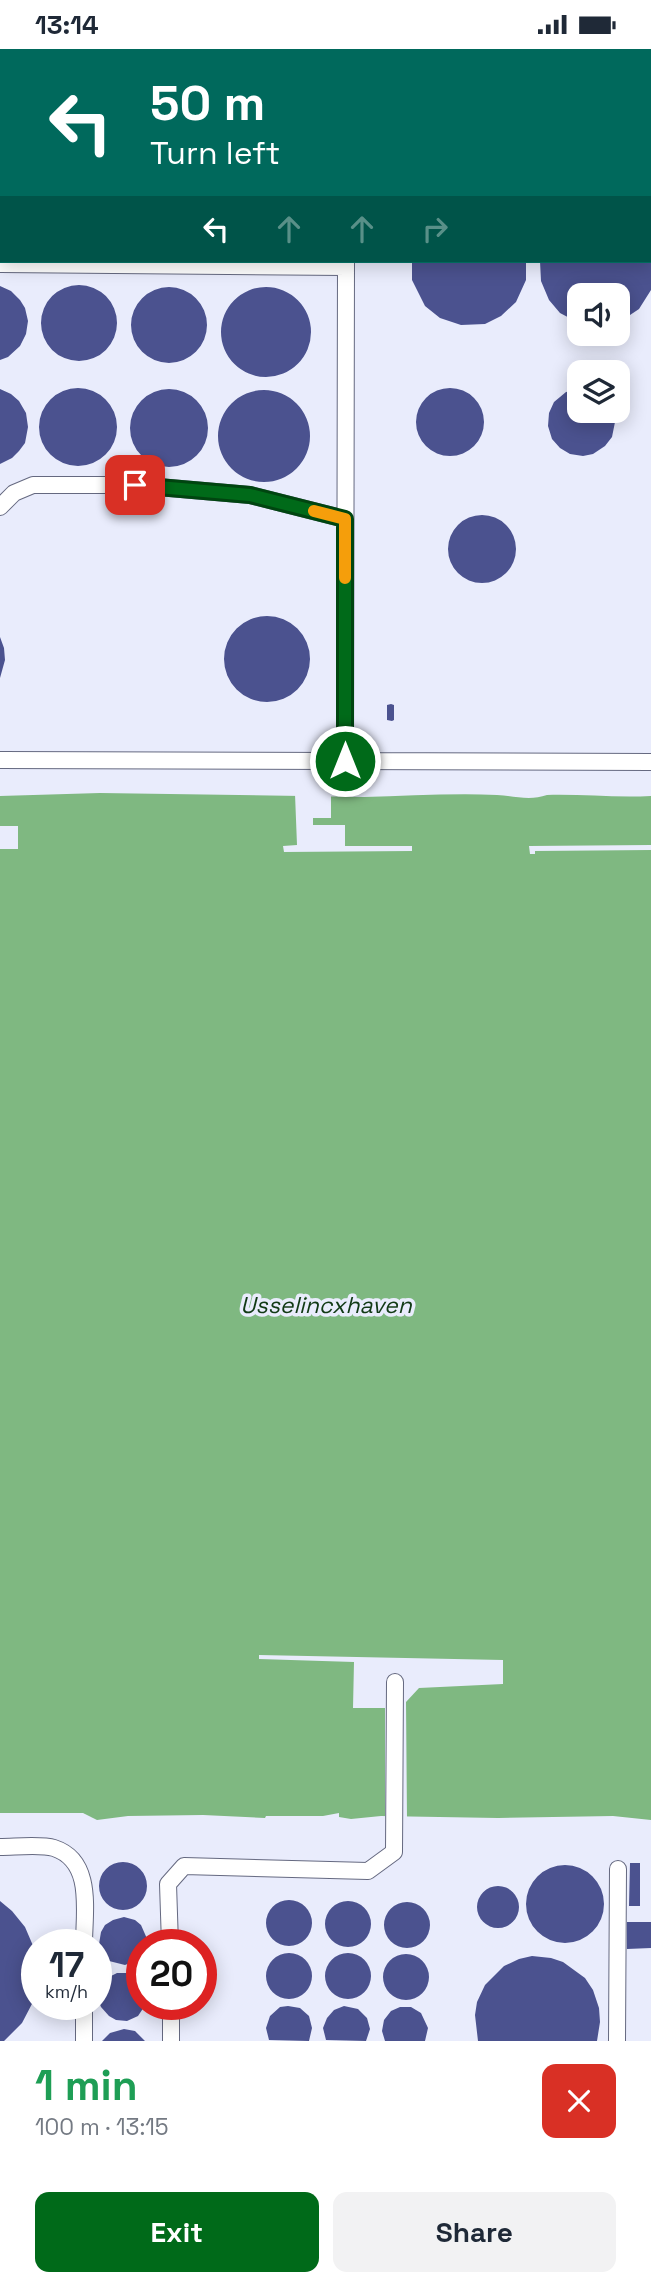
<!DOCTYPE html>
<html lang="en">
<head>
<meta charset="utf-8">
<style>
  body { margin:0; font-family:"Space Grotesk",sans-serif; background:#f2f2f3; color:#1f2937; height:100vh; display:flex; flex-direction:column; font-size:26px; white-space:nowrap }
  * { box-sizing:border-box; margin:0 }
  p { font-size:23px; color:#747a83 }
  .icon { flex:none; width:38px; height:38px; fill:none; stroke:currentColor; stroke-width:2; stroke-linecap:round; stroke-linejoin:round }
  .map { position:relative; height:1992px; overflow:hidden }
  .panel { display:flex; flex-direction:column; background:#fff; flex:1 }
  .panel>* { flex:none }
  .guide { position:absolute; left:0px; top:0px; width:651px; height:214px; box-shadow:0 4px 18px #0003; background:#00695c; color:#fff; overflow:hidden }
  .buttons { position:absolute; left:567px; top:234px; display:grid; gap:14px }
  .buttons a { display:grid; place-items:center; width:63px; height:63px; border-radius:14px; background:#fff; box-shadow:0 4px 18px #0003; font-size:35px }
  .speed { position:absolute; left:21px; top:1880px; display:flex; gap:14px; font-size:35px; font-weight:700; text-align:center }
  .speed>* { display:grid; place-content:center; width:91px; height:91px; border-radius:50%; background:#fff; box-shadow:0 4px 18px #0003; line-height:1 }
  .speed small { font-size:18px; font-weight:400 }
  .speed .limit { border:10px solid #d22; background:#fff; color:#111 }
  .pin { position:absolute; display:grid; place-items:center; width:60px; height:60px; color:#fff; margin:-30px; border-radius:14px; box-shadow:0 4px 10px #0006 }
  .me { position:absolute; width:77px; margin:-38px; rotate:0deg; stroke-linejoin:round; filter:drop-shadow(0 0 5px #0008) }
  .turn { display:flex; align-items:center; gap:24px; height:147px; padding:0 35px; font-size:32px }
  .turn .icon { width:91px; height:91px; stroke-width:2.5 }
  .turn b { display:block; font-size:49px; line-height:60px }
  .lanes { display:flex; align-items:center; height:66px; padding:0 35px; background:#0003; justify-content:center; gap:35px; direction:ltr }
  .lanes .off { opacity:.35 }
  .round { display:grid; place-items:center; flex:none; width:74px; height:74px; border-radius:14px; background:#f2f2f3 }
  .summary { display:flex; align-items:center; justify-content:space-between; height:119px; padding:0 35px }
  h1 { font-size:42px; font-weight:600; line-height:52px; color:#1e9e55 }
  .cta { display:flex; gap:14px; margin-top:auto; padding:14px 35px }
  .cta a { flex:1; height:80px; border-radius:14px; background:#006a19; color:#fff; font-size:28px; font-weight:600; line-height:80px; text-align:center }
  .cta a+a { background:#f2f2f3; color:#1f2937 }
  .status { display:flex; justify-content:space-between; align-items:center; height:49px; padding:0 35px; background:#fff; direction:ltr }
  .status svg { height:19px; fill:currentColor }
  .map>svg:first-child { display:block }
</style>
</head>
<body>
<div class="status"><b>13:14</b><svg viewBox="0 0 49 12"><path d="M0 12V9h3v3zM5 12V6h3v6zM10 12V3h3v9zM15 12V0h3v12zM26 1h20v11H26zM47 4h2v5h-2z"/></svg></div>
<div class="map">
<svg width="651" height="1992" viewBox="0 0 651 1992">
  <rect width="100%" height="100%" fill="#e9ecfc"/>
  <path fill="#7fb881" d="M100,744L364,748C408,747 453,744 497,746C514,747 530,752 547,746C582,745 616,749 651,747V1771L613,1767L498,1769L381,1767L351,1770L339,1768V1764L323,1767H266L265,1769L203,1766L128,1767L97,1771L83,1764H0V747Z"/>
  <path fill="#e9ecfc" d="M331,743V769H313V776H345V797H412V802L284,803L283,797L297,796L295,745Z
    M0,777H18V800H0Z
    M651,796V801L535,802V805H530L529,797Z
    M259,1606L503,1611V1635L419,1639L406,1653L407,1771H385V1659H353L354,1613L259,1610Z"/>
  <path fill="#4b528f" d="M412,212H526V231L516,253L501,267L485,275L461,276L440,269L425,257L412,231Z
    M540,212H651V241L639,260L618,274V247H579V274L560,264L549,251L541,232Z
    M41 274a38 38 0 1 1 76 0a38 38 0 1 1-76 0Z
    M0,237L11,242L20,251L25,259L28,272L26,285L20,297L8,308L0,311Z
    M131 276a38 38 0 1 1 76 0a38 38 0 1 1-76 0Z
    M221 283a45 45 0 1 1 90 0a45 45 0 1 1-90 0Z
    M416 373a34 34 0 1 1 68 0a34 34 0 1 1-68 0Z
    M39 378a39 39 0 1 1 78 0a39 39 0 1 1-78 0Z
    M0,340L11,345L19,352L26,364L28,378L25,394L19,402L12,409L0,415Z
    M579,340V362H614L615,373L612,388L605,397L593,405L583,407L570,405L560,399L552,390L548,377L549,364L554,353L566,343Z
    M130 379a39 39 0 1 1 78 0a39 39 0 1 1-78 0Z
    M218 387a46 46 0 1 1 92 0a46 46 0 1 1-92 0Z
    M448 500a34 34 0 1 1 68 0a34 34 0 1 1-68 0Z
    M224 610a43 43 0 1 1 86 0a43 43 0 1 1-86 0Z
    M0,588L4,599L5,611L0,629Z
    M391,655L394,656V671L392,672L387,671V656Z
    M99 1837a24 24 0 1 1 48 0a24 24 0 1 1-48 0Z
    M630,1814H640V1857H629Z
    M526 1855a39 39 0 1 1 78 0a39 39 0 1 1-78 0Z
    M477 1858a21 21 0 1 1 42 0a21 21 0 1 1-42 0Z
    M266 1874a23 23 0 1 1 46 0a23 23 0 1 1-46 0Z
    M0,1852L12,1862L25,1878L37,1906V1941L34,1951L22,1974L4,1992H0Z
    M325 1875a23 23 0 1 1 46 0a23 23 0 1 1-46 0Z
    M384 1876a23 23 0 1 1 46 0a23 23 0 1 1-46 0Z
    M124,1868L135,1871L141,1876L148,1892V1895H142L140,1910L125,1916L109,1912L102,1903L99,1895L101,1883L105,1876L113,1871Z
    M627,1873H651V1899L627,1900Z
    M325 1927a23 23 0 1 1 46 0a23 23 0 1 1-46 0Z
    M266 1927a23 23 0 1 1 46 0a23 23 0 1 1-46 0Z
    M383 1928a23 23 0 1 1 46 0a23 23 0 1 1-46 0Z
    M532,1907L551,1909L563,1913L585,1929L593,1941L599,1959L600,1973L597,1992H478L475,1966L477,1953L485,1936L504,1917L519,1910Z
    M117,1924H129L142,1933V1955H146L138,1967L127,1972L116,1971L109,1967L101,1958L99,1953L102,1936L107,1929Z
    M288,1957L300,1959L309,1967L312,1979L309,1992L269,1991L266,1979L270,1967L280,1958Z
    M344,1957L358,1960L367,1969L370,1980L366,1992L326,1991L323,1979L327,1969L334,1961Z
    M400,1958H411L421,1964L428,1979L425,1992H385L382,1982L384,1971L391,1962Z
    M124,1980L135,1982L145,1992H102L110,1984Z"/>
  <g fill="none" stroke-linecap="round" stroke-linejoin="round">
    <g stroke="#656980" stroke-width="18">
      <path id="service" d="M346,2V0
        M0,215L346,218
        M0,458L14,444L33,436H135L250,446L345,470
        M0,711L651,713
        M345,712L346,212
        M0,1798C15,1798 41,1795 54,1799C94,1812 84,1863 84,1895
        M170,1895L168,1835L184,1817L368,1822L394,1803L395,1633
        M171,1955V1992
        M84,1992V1955
        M617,1992L618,1820"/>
    </g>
    <use href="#service" stroke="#fff" stroke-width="16"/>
  </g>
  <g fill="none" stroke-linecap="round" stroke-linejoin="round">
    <g stroke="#004510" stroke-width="18">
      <path id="route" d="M135,436L250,446L345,470V712"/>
    </g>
    <use href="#route" stroke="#006a19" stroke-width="12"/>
    <path stroke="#f59e0b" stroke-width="12" d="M314,462L345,470V529"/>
  </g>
  <g text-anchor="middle" stroke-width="7" stroke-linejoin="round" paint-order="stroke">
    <g font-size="23" font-style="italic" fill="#113a15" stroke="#e9ecfc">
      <text x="326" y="1264">Usselincxhaven</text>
    </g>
  </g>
</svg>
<div class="buttons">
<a><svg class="icon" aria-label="sound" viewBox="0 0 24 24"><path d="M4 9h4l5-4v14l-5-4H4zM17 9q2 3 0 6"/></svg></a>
<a><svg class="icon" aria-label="layers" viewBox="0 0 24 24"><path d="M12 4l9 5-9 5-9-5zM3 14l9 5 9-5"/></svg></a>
</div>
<div class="speed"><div>17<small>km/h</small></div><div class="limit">20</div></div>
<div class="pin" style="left:135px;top:436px;background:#d93025"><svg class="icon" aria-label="arrive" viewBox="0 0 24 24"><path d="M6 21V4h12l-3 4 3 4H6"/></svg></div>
<svg class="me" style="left:345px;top:712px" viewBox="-20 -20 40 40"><circle r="17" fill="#006a19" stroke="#fff" stroke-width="3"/><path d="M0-11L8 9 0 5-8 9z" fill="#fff"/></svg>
<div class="guide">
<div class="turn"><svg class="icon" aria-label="left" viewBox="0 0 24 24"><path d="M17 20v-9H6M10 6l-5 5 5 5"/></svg><div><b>50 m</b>Turn left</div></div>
<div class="lanes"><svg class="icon" aria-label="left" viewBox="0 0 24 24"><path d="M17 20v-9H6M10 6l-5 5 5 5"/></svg><svg class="icon off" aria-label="ahead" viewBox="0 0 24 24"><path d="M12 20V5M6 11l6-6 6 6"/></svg><svg class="icon off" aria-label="ahead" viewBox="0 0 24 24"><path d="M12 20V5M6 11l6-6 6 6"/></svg><svg class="icon off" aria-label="right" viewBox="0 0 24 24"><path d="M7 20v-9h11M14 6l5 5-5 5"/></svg></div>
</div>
</div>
<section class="panel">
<div class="summary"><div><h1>1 min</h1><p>100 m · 13:15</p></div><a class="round" style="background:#d93025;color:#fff"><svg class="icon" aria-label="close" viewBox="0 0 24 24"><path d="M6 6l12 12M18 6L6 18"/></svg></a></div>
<div class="cta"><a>Exit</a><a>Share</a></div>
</section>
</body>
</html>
